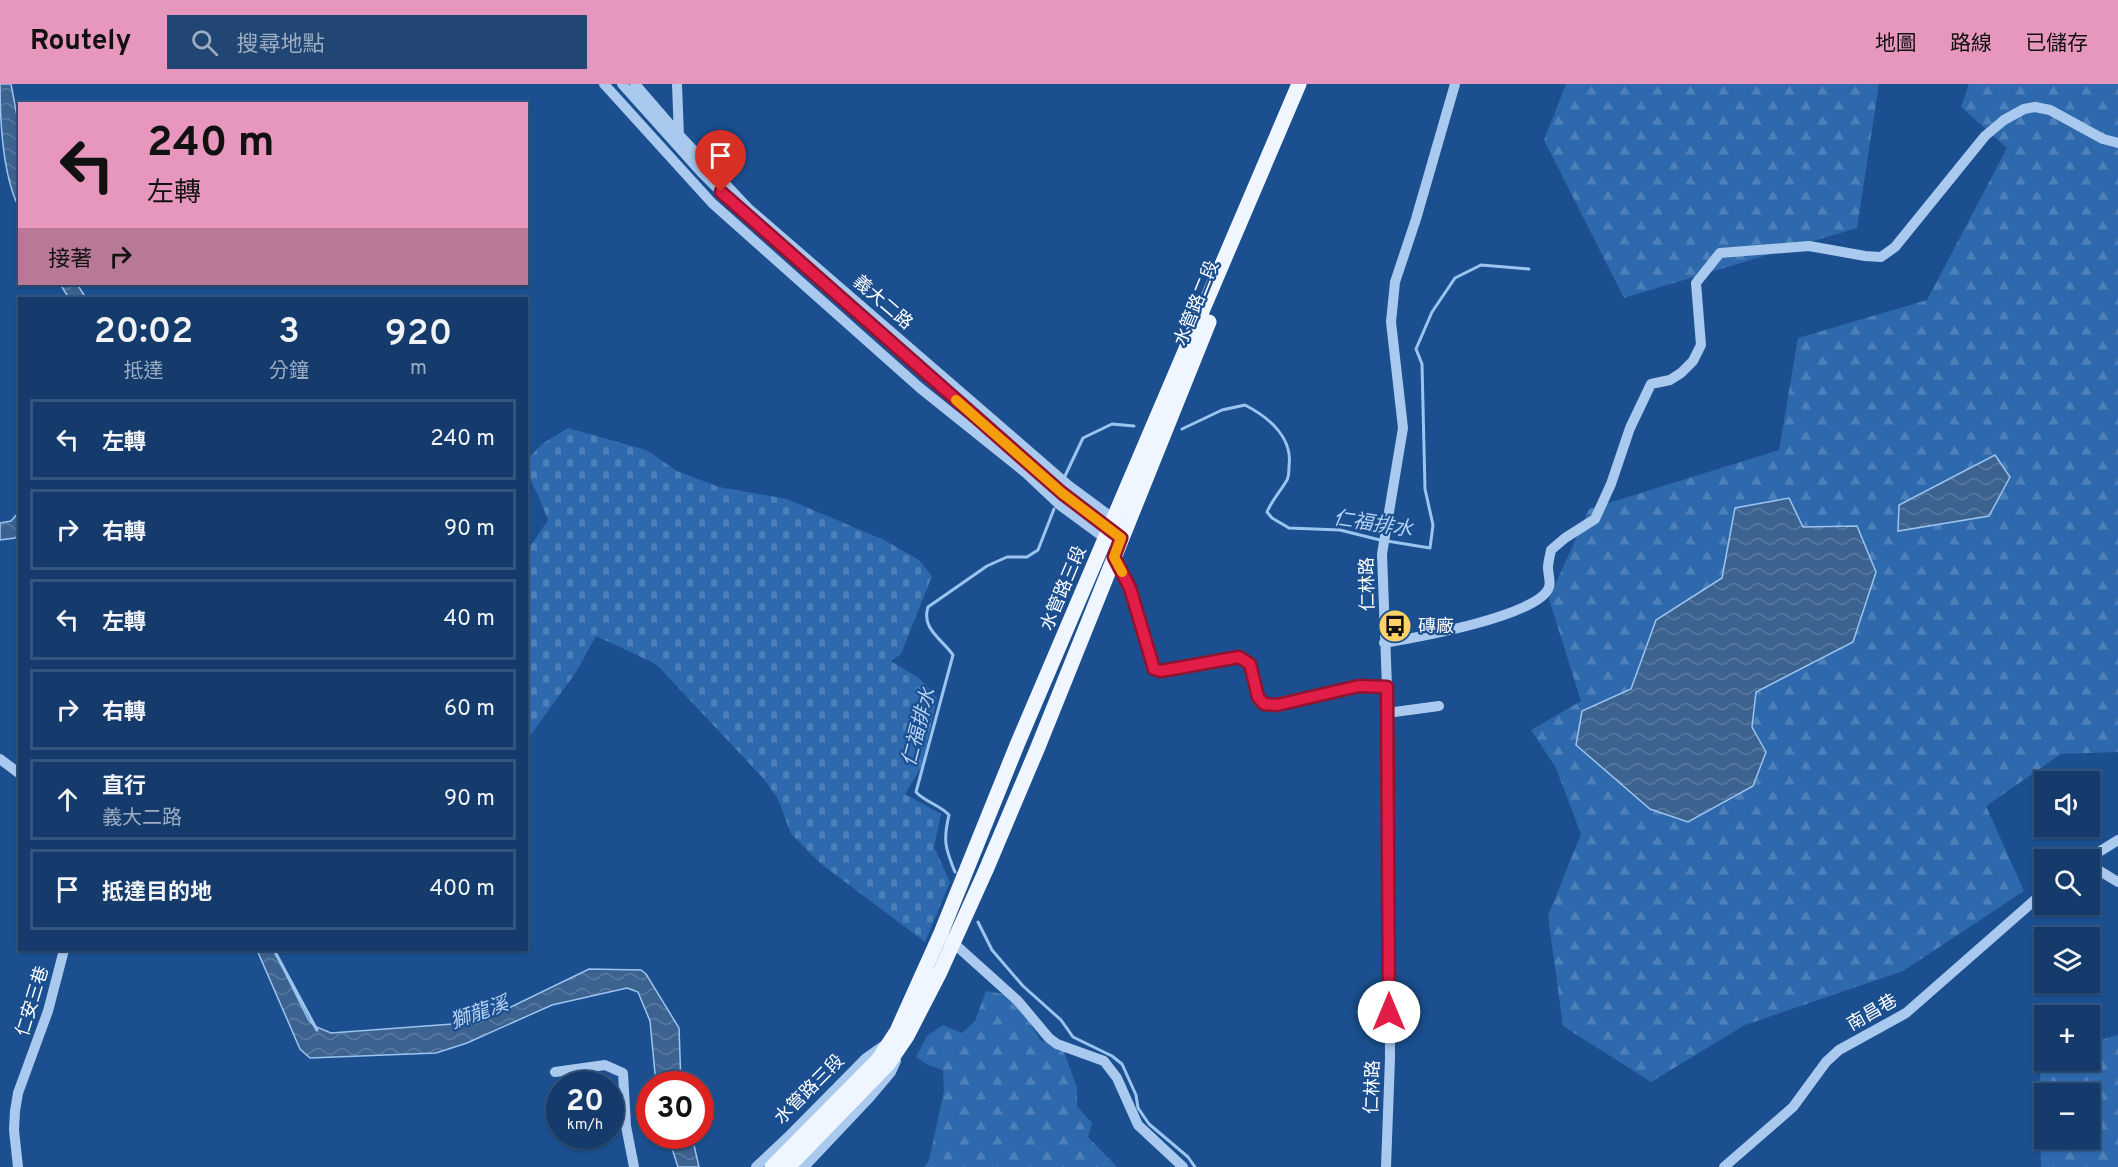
<!DOCTYPE html>
<html lang="zh-TW">
<head>
<meta charset="utf-8">
<style>
  body { margin:0; font-family:Overpass,"Noto Sans TC",sans-serif; background:#214673; color:#f1f3f6; height:100vh; display:flex; flex-direction:column; font-size:22px; white-space:nowrap }
  * { box-sizing:border-box; margin:0 }
  p { font-size:20px; color:#9dadc1 }
  .icon { flex:none; width:33px; height:33px; fill:none; stroke:currentColor; stroke-width:2; stroke-linecap:round; stroke-linejoin:round }
  .map { position:relative; flex:1; overflow:hidden }
  .details { position:absolute; left:18px; top:213px; width:510px; height:654px; display:flex; flex-direction:column; background:#143b6b; border-radius:0px; box-shadow:0 2px 4px #0004,0 0 0 2px #33557e }
  .details>* { flex:none }
  .top-card { position:absolute; left:18px; top:18px; width:510px; height:183px; border-radius:0px; box-shadow:0 2px 4px #0004,0 0 0 2px #33557e; background:#e797bd; color:#111; overflow:hidden }
  .buttons { position:absolute; left:2034px; top:687px; display:grid; gap:12px }
  .buttons a { display:grid; place-items:center; width:66px; height:66px; border-radius:0px; background:#143b6b; box-shadow:0 2px 4px #0004,0 0 0 2px #33557e; font-size:30px }
  .speed { position:absolute; left:546px; top:987px; display:flex; gap:12px; font-size:30px; font-weight:700; text-align:center }
  .speed>* { display:grid; place-content:center; width:78px; height:78px; border-radius:50%; background:#143b6b; box-shadow:0 2px 4px #0004,0 0 0 2px #33557e; line-height:1 }
  .speed small { font-size:15px; font-weight:400 }
  .speed .limit { border:9px solid #d22; background:#fff; color:#111 }
  .pin { position:absolute; display:grid; place-items:center; width:51px; height:51px; color:#fff; margin:-62px -26px; border-radius:50% 50% 50% 0; rotate:-45deg; box-shadow:0 0 6px #0007 }
  .pin .icon { rotate:45deg }
  .me { position:absolute; width:66px; margin:-33px; rotate:0deg; stroke-linejoin:round; filter:drop-shadow(0 0 4px #0008) }
  .turn { display:flex; align-items:center; gap:21px; height:126px; padding:0 30px; font-size:27px }
  .turn .icon { width:78px; height:78px; stroke-width:2.5 }
  .turn b { display:block; font-size:42px; line-height:51px }
  .then { display:flex; align-items:center; height:57px; padding:0 30px; background:#0003; gap:12px; font-size:22px }
  .eta { display:flex; justify-content:space-evenly; align-items:center; height:102px; text-align:center }
  .eta b { font-size:36px; font-weight:600; line-height:42px }
  ul { padding:0; list-style:none }
  li { display:flex; align-items:center; gap:18px; height:81px; margin:0 12px 9px; padding:0 18px; border:3px solid #33557e; border-radius:0px }
  li div { flex:1 }
  li b { display:block; font-size:22px }
  li em { font-style:normal }
  header { display:flex; align-items:center; gap:36px; box-sizing:border-box; height:84px; padding:0 30px; background:#e797bd; color:#111 }
  header strong { font-size:28px }
  nav { display:flex; gap:33px; margin-inline-start:auto; font-size:21px }
  .search { width:420px; height:54px; background:#214673; display:flex; align-items:center; gap:15px; box-sizing:border-box; padding:0 21px; border-radius:0px; color:#9dadc1; font-size:22px }
  .map>svg:first-child { display:block }
</style>
</head>
<body>
<header>
<strong>Routely</strong>
<div class="search"><svg class="icon" aria-label="search" viewBox="0 0 24 24"><circle cx="10" cy="10" r="6"/><path d="M15 15l6 6"/></svg>搜尋地點</div>
<nav><a>地圖</a><a>路線</a><a>已儲存</a></nav>
</header>
<div class="map">
<svg width="2118" height="1083" viewBox="0 0 2118 1083">
  <defs>
    <pattern id="forest-firs" width="22" height="20" patternUnits="userSpaceOnUse" patternTransform="scale(1.5)"><rect width="22" height="20" fill="#2e69ad"/><path d="M5 1l3.5 6h-7zM16 11l3.5 6h-7z" fill="#4d80b9"/></pattern>
    <pattern id="cemetery-stones" width="16" height="16" patternUnits="userSpaceOnUse" patternTransform="scale(1.5)"><rect width="16" height="16" fill="#2e69ad"/><path d="M2 7V4a2 2 0 0 1 4 0v3zM10 15v-3a2 2 0 0 1 4 0v3z" fill="#4d80b9"/></pattern>
    <pattern id="water-waves" width="16" height="10" patternUnits="userSpaceOnUse" patternTransform="scale(1.5)"><rect width="16" height="10" fill="#3c6290"/><path d="M0 5q4-4 8 0t8 0" fill="none" stroke="#597aa1"/></pattern>
  </defs>
  <rect width="100%" height="100%" fill="#1b4f8f"/>
  <path fill="url(#forest-firs)" fill-rule="evenodd" d="M1566,0H1879L1857,144L1624,214L1544,56Z
    M1969,0H2118V668L2061,670L1986,722L2024,807L1903,887L1745,941L1651,998L1563,942L1548,832L1581,750L1556,684L1531,646L1581,617L1549,515L1589,425L1779,366L1798,254L1927,216L2007,64L1961,23Z
    M986,907L1003,910L1024,929L1040,956L1063,965L1077,1004V1022L1092,1039L1088,1053L1117,1083H924L929,1076L944,1007L943,986L928,981L916,973L927,952L943,941L962,949L975,937Z
    M2118,951V1083H2041L2040,973L2044,971V976H2090V959ZM2044,1010H2090V1054H2044Z"/>
  <path fill="url(#cemetery-stones)" d="M568,344L646,366L677,387L719,403L787,415L884,456L919,476L932,492L901,570L891,577L920,595L937,614L922,682L905,710L941,730L934,763L950,798L925,858L820,779L791,750L778,715L763,694L656,580L596,552L576,588L527,656L526,600L528,596L526,593L527,467L548,436L538,411L527,389V376L542,360Z"/>
  <path fill="url(#water-waves)" stroke="#9cc4f0" stroke-width="1.5" d="M0,0H11L17,32L19,124C2,90 0,37 0,0Z
    M60,200H77L86,214H69Z
    M1995,371L2010,393L1989,432L1898,447L1899,421Z
    M1789,414L1803,443L1857,442L1876,488L1853,558L1756,608L1752,643L1766,668L1753,702L1688,738L1650,725L1576,661L1582,627L1631,605L1656,536L1722,494L1735,424Z
    M19,428V450L15,454L0,456V439L11,437Z
    M257,866H274L308,935L314,942L331,949L480,938L589,885L641,886L646,890L679,944L681,1000H656L650,937L638,908L627,904L552,921L467,959L436,969L310,974L300,965Z
    M668,1052H692L699,1083H678Z"/>
  <g fill="none" stroke-linecap="round" stroke-linejoin="round">
    <path stroke="#9cc4f0" stroke-width="3" d="M1182,345L1222,326L1245,321C1268,333 1293,353 1289,382C1289,387 1289,392 1287,396C1280,408 1272,416 1267,428L1272,434L1289,444L1340,446L1380,456
      M1065,392L1083,354L1112,340L1134,342
      M1387,457L1430,464L1433,441L1425,405L1422,280L1416,265L1432,228L1455,194L1481,181L1529,185
      M955,788C945,764 943,756 949,731C940,721 925,718 916,708L953,571C942,555 921,545 928,523L987,482L1007,473H1027L1038,466L1054,425
      M978,838L992,866L1023,902L1061,936L1073,953L1112,972L1122,980L1136,1011L1138,1024L1149,1040L1188,1073L1195,1083
      M274,866L317,946"/>
    <path stroke="#a9c9ee" stroke-width="10" d="M604,0L712,119L920,304L1026,389L1061,422L1110,458
      M622,0L700,87L743,130L1062,409L1113,448
      M635,0L680,52L748,124L1068,401L1118,438
      M677,0L679,53
      M1114,473L1130,504L1154,585L1161,587L1239,573L1250,580L1258,613L1264,620L1277,621L1359,602L1387,603
      M1384,559C1414,554 1540,532 1549,503C1551,498 1548,490 1548,484C1548,478 1550,472 1551,466L1565,454L1595,435L1611,400L1630,344L1651,300L1670,296L1681,289L1693,277L1701,261L1696,199L1720,169L1809,162L1865,172L1881,173L1895,163L1985,52L2004,36L2024,25L2035,23L2050,26L2103,55L2118,59
      M1387,629L1439,622
      M0,675L20,690
      M2086,776L2118,756
      M2090,781L2118,798
      M949,855L1018,917L1049,954L1057,960L1104,977L1117,994L1138,1041L1183,1083
      M555,988L605,981L623,989L626,1042L634,1083
      M18,1083L14,1046L15,1027L18,1009L48,927L64,866
      M756,1083L788,1053L866,974L886,960
      M804,1083L870,1013L891,988L896,977
      M1386,1083L1390,974L1387,603L1382,470L1403,344L1391,238L1395,198L1416,135L1455,0
      M1724,1083L1793,1023L1826,978L1839,966L1906,929L2044,808"/>
    <path stroke="#f0f6ff" stroke-width="15" d="M772,1083L878,976L897,947L941,849L1017,661L1299,0
      M788,1083L888,980L907,952L940,888L986,786L1038,663L1209,238"/>
  </g>
  <g fill="none" stroke-linecap="round" stroke-linejoin="round">
    <g stroke="#92132f" stroke-width="15">
      <path id="route" d="M721,108L1062,409L1121,454L1114,473L1130,504L1154,585L1161,587L1239,573L1250,580L1258,613L1264,620L1277,621L1359,602L1387,603L1389,928"/>
    </g>
    <use href="#route" stroke="#e11d48" stroke-width="10"/>
    <path stroke="#f59e0b" stroke-width="10" d="M956,316L1062,409L1121,454L1114,473L1122,488"/>
  </g>
  <defs>
    <g id="bus-disc" transform="scale(1.725)"><circle r="9.5" fill="#ffd166" stroke="#1b4f8f"/><path d="M-5-6H5V4H4V6H2V4H-2V6H-4V4H-5ZM-3.5-4V0h7V-4ZM-3.5 1.2v1.5H-2V1.2ZM2 1.2v1.5H3.5V1.2Z" fill="#111"/></g>
  </defs>
  <g fill-rule="evenodd">
    <use href="#bus-disc" x="1395" y="542"/>
  </g>
  <g text-anchor="middle" stroke-width="4.5" stroke-linejoin="round" paint-order="stroke">
    <g font-size="18" fill="#fff" stroke="#1b4f8f">
      <text transform="translate(883 218) rotate(41)" y="6">義大二路</text>
      <text transform="translate(1196 219) rotate(-68)" y="6">水管路二段</text>
      <text transform="translate(1367 500) rotate(-91)" y="6">仁林路</text>
      <text transform="translate(1063 504) rotate(-67)" y="6">水管路三段</text>
      <text transform="translate(32 917) rotate(-73)" y="6">仁安三巷</text>
      <text transform="translate(1872 928) rotate(-30)" y="6">南昌巷</text>
      <text transform="translate(1372 1003) rotate(-88)" y="6">仁林路</text>
      <text transform="translate(809 1005) rotate(-45)" y="6">水管路三段</text>
    </g>
    <g font-size="18" fill="#fff" stroke="#1b4f8f" text-anchor="start">
      <text x="1418" y="548">磚廠</text>
    </g>
    <g font-size="20" font-style="italic" fill="#b5d3f5" stroke="#1b4f8f">
      <text transform="translate(1373 439) rotate(9)" y="7">仁福排水</text>
      <text transform="translate(918 643) rotate(-75)" y="7">仁福排水</text>
      <text transform="translate(479 928) rotate(-19)" y="7">獅龍溪</text>
    </g>
  </g>
</svg>
<div class="buttons">
<a><svg class="icon" aria-label="sound" viewBox="0 0 24 24"><path d="M4 9h4l5-4v14l-5-4H4zM17 9q2 3 0 6"/></svg></a>
<a><svg class="icon" aria-label="search" viewBox="0 0 24 24"><circle cx="10" cy="10" r="6"/><path d="M15 15l6 6"/></svg></a>
<a><svg class="icon" aria-label="layers" viewBox="0 0 24 24"><path d="M12 4l9 5-9 5-9-5zM3 14l9 5 9-5"/></svg></a>
<a>+</a>
<a>−</a>
</div>
<div class="speed"><div>20<small>km/h</small></div><div class="limit">30</div></div>
<div class="pin" style="left:721px;top:108px;background:#d93025"><svg class="icon" aria-label="arrive" viewBox="0 0 24 24"><path d="M6 21V4h12l-3 4 3 4H6"/></svg></div>
<svg class="me" style="left:1389px;top:928px" viewBox="-20 -20 40 40"><circle r="19" fill="#fff"/><path d="M0-13L10 11 0 6-10 11z" fill="#e11d48"/></svg>
<div class="top-card">
<div class="turn"><svg class="icon" aria-label="left" viewBox="0 0 24 24"><path d="M17 20v-9H6M10 6l-5 5 5 5"/></svg><div><b>240 m</b>左轉</div></div>
<div class="then">接著<svg class="icon" aria-label="right" viewBox="0 0 24 24"><path d="M7 20v-9h11M14 6l5 5-5 5"/></svg></div>
</div>
<section class="details">
<div class="eta">
<div><b>20:02</b><p>抵達</p></div>
<div><b>3</b><p>分鐘</p></div>
<div><b>920</b><p>m</p></div>
</div>
<ul>
<li><svg class="icon" aria-label="left" viewBox="0 0 24 24"><path d="M17 20v-9H6M10 6l-5 5 5 5"/></svg><div><b>左轉</b></div><em>240 m</em></li>
<li><svg class="icon" aria-label="right" viewBox="0 0 24 24"><path d="M7 20v-9h11M14 6l5 5-5 5"/></svg><div><b>右轉</b></div><em>90 m</em></li>
<li><svg class="icon" aria-label="left" viewBox="0 0 24 24"><path d="M17 20v-9H6M10 6l-5 5 5 5"/></svg><div><b>左轉</b></div><em>40 m</em></li>
<li><svg class="icon" aria-label="right" viewBox="0 0 24 24"><path d="M7 20v-9h11M14 6l5 5-5 5"/></svg><div><b>右轉</b></div><em>60 m</em></li>
<li><svg class="icon" aria-label="ahead" viewBox="0 0 24 24"><path d="M12 20V5M6 11l6-6 6 6"/></svg><div><b>直行</b><p>義大二路</p></div><em>90 m</em></li>
<li><svg class="icon" aria-label="arrive" viewBox="0 0 24 24"><path d="M6 21V4h12l-3 4 3 4H6"/></svg><div><b>抵達目的地</b></div><em>400 m</em></li>
</ul>
</section>
</div>
</body>
</html>
